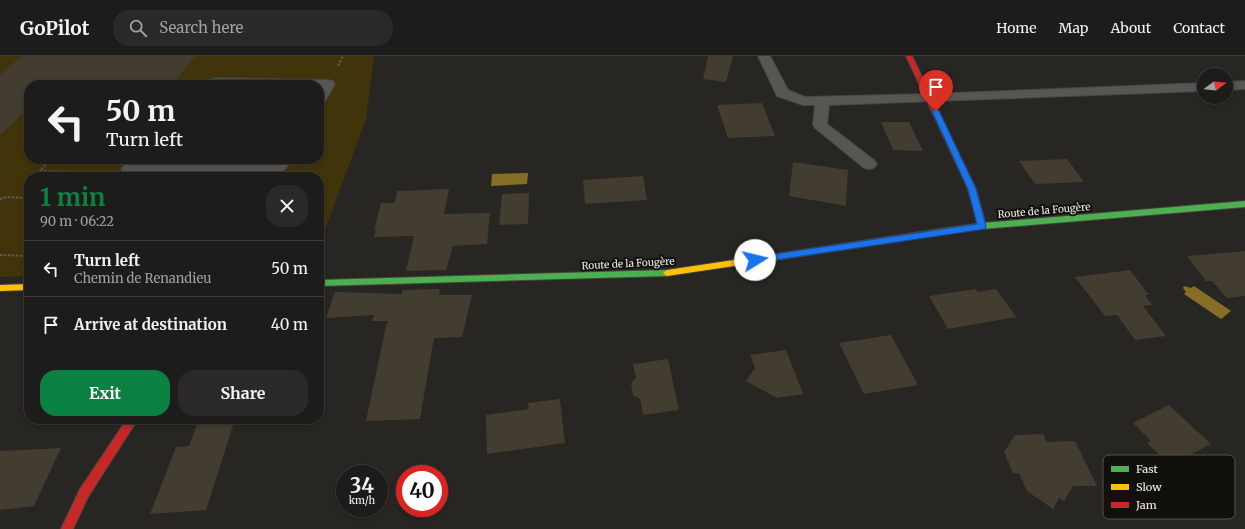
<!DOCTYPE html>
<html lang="en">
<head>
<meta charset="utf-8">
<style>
  body { margin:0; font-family:Merriweather,serif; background:#2a2927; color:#f1f3f6; height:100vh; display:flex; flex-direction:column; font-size:15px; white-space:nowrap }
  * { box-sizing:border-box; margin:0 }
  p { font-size:13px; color:#a0a1a2 }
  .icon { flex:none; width:22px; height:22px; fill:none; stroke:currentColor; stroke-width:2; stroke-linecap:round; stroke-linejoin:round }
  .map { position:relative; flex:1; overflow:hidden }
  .sheet { position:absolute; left:24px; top:116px; width:300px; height:252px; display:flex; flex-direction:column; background:#1d1c1a; border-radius:16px; box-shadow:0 2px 6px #0003,0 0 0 1px #3b3a39 }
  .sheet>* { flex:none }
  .top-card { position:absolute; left:24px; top:24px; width:300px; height:84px; border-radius:16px; box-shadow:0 2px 6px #0003,0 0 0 1px #3b3a39; background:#1d1c1a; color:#f1f3f6; overflow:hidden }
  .needle { width:26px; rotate:74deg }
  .controls { position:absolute; left:1197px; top:12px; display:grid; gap:8px }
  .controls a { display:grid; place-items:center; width:36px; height:36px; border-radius:50%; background:#1d1c1a; box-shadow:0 2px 6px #0003,0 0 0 1px #3b3a39; font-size:20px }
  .speed { position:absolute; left:336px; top:409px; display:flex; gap:8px; font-size:20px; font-weight:700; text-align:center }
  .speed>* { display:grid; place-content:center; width:52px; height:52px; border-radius:50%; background:#1d1c1a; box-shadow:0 2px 6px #0003,0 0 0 1px #3b3a39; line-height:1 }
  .speed small { font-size:10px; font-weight:400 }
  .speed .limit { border:6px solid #d22; background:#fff; color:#111 }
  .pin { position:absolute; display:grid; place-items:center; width:34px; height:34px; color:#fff; margin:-41px -17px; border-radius:50% 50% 50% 0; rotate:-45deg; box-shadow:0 0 4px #0007 }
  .pin .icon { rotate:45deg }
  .me { position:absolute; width:44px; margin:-22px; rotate:81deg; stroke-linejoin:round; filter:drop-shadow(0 0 3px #0008) }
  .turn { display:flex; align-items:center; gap:14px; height:84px; padding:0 16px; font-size:18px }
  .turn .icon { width:52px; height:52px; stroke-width:2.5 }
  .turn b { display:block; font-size:28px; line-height:34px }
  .round { display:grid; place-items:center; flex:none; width:42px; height:42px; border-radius:16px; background:#2a2927 }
  .summary { display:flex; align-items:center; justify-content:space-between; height:68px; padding:0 16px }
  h1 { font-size:24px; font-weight:700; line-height:30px; color:#0b8043 }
  .primary-button { display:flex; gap:8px; margin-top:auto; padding:8px 16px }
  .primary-button a { flex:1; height:46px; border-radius:16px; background:#0b8043; color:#fff; font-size:16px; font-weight:700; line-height:46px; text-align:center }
  .primary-button a+a { background:#2a2927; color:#f1f3f6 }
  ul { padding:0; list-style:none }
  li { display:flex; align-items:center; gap:12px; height:56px; padding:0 16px; border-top:1px solid #3b3a39 }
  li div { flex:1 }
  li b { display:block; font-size:15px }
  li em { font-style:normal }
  header { display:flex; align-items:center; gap:24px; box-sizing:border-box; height:56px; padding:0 20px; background:#1d1c1a; border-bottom:1px solid #3b3a39 }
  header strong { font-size:19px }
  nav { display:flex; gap:22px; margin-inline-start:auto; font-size:14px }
  .search { width:280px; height:36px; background:#2a2927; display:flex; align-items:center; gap:10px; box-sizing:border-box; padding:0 14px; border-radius:16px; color:#a0a1a2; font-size:15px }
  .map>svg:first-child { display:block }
</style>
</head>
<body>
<header>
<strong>GoPilot</strong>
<div class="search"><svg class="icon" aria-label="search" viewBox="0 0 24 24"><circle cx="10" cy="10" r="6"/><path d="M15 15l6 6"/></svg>Search here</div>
<nav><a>Home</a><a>Map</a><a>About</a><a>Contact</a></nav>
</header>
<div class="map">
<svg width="1245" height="473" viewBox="0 0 1245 473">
  <rect width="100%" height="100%" fill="#272622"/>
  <path fill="#41340b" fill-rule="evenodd" d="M0,0H374L366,63L319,190V121H29V220L0,221ZM29,29H319V103H29Z"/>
  <path fill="#866e27" d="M528,117L527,128L491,130L492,118Z
    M1184,230L1191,232L1194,230L1231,255L1221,263L1184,238L1186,236L1183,232Z"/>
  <path fill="#423d30" d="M22,0H195L172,29H29V51L0,79V19Z
    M708,0H733L726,26L703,23Z
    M762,47L775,80L728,82L717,49Z
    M881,66H909L923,95L893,94Z
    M1067,103L1084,126L1035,128L1019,105Z
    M793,106L848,114L846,150L789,140Z
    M643,120L647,144L585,148L583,124Z
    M449,133L444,158L490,157L487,188L453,190L446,214L406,215L414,180L374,181L376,175H374L381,147H395L397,135Z
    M529,137L528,168L499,169L502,138Z
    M1245,195V240L1227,242L1212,225H1206L1187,200Z
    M1130,214L1149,239H1145L1152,249L1143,250L1166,280L1135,284L1117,259L1105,260L1075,221Z
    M440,233L439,239H472L462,281L434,282L420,363L366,365L386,270L388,265H372L374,259L326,262L335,236L402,238V234Z
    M976,233L978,236L996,233L1016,261L948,273L929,240Z
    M891,279L918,329L864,338L839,287Z
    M786,294L803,338L777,342L746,325L755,312L750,299Z
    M668,303L679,354L643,359L640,343L633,339L631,327L636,322L633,308Z
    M560,343L565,387L487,398L486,359L529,353L528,347Z
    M1169,349L1211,388L1170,409L1147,387L1151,385L1133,367Z
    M199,363H235L206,454L150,458L176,391L189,390Z
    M1043,378L1047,386L1075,385L1097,430H1073L1064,445L1059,442L1053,453L1027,435L1019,417H1013L1004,396L1015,379Z
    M61,392L34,450L0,454V395Z"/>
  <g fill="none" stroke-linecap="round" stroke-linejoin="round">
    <g stroke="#454440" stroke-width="2">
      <path id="lane" d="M758,0H770L788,34L805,41L929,38L1204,27V35L829,49L827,68L874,104L877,108L874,112L869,113L864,112L815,72L813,69L815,49H803L777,40Z
        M217,22L328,24L333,25L335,28L324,47L319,48V29H212L210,26L212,23Z
        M1245,25V33L1226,34V26Z
        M276,103H292L284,115L279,116L129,118L124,117L121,113L124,109L129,108L274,106Z"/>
    </g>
    <g stroke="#454440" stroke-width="2">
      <path id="fast" d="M1245,145V151L982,173L933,180L929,177L933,174L982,167Z
        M667,214L671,217L667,220L319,230V224Z"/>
    </g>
    <g stroke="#454440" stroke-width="2">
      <path id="slow" d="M795,195L799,198L795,201L667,220L663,217L667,214Z
        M29,228V234L0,235V229Z"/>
    </g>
    <g stroke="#454440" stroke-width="2">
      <path id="jam" d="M906,0H912L976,133L986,170L985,172H979L978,170L968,133Z
        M933,174L937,177L933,180L795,201L791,198L795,195Z
        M127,363H138L88,441L73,473H61L80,433Z"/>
    </g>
    <path stroke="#5d5c59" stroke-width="2" stroke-dasharray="2.5 1.5" stroke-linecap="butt" d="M338,10L343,0
      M51,103L40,115L106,117
      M96,121L102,117
      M0,143L7,141L29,142
      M0,199L29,200"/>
    <use href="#lane" fill="#575653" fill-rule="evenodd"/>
    <use href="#fast" fill="#4caf50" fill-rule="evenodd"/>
    <use href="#slow" fill="#ffc107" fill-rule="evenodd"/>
    <use href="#jam" fill="#c62828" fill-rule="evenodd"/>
  </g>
  <path fill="#1a73e8" stroke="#114b97" d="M936,53L939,55L976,133L986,170L985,173L755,207L752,206L751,204L755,201L977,168L968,133L932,55Z"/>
  <g text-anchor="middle" stroke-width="4" stroke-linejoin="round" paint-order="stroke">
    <g font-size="10" fill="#f1efe9" stroke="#11100c">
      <text transform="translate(1044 154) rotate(-5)" y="4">Route de la Fougère</text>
      <text transform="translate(628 207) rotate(-3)" y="4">Route de la Fougère</text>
    </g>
  </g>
  <rect x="1103" y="399" width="132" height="64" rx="6" fill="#11100c" stroke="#54534e" stroke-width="1"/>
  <rect x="1111" y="410" width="18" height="6" fill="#4caf50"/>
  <rect x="1111" y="428" width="18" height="6" fill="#ffc107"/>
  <rect x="1111" y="446" width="18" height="6" fill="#c62828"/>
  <g font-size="11" fill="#f1efe9">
    <text x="1136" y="417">Fast</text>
    <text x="1136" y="435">Slow</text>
    <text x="1136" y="453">Jam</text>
  </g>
</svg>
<div class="controls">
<a><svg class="needle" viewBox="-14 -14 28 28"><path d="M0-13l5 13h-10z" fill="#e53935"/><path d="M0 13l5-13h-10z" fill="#a0a1a2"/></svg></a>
</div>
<div class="speed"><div>34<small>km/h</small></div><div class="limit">40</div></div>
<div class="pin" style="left:936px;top:55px;background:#d93025"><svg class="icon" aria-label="arrive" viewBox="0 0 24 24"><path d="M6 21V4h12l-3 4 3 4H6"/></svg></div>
<svg class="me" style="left:755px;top:204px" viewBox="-20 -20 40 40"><circle r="19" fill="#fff"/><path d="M0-13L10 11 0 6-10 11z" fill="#1a73e8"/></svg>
<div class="top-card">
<div class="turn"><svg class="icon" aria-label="left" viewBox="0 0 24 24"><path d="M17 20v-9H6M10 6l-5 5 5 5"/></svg><div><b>50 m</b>Turn left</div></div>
</div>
<section class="sheet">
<div class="summary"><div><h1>1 min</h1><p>90 m · 06:22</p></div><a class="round"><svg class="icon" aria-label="close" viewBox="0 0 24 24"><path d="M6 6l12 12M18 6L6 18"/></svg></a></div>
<ul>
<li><svg class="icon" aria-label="left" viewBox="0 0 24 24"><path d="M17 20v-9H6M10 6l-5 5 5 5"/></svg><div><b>Turn left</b><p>Chemin de Renandieu</p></div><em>50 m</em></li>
<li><svg class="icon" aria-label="arrive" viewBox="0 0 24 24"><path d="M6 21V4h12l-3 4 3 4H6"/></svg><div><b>Arrive at destination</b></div><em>40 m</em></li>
</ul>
<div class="primary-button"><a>Exit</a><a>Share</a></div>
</section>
</div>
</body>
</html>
